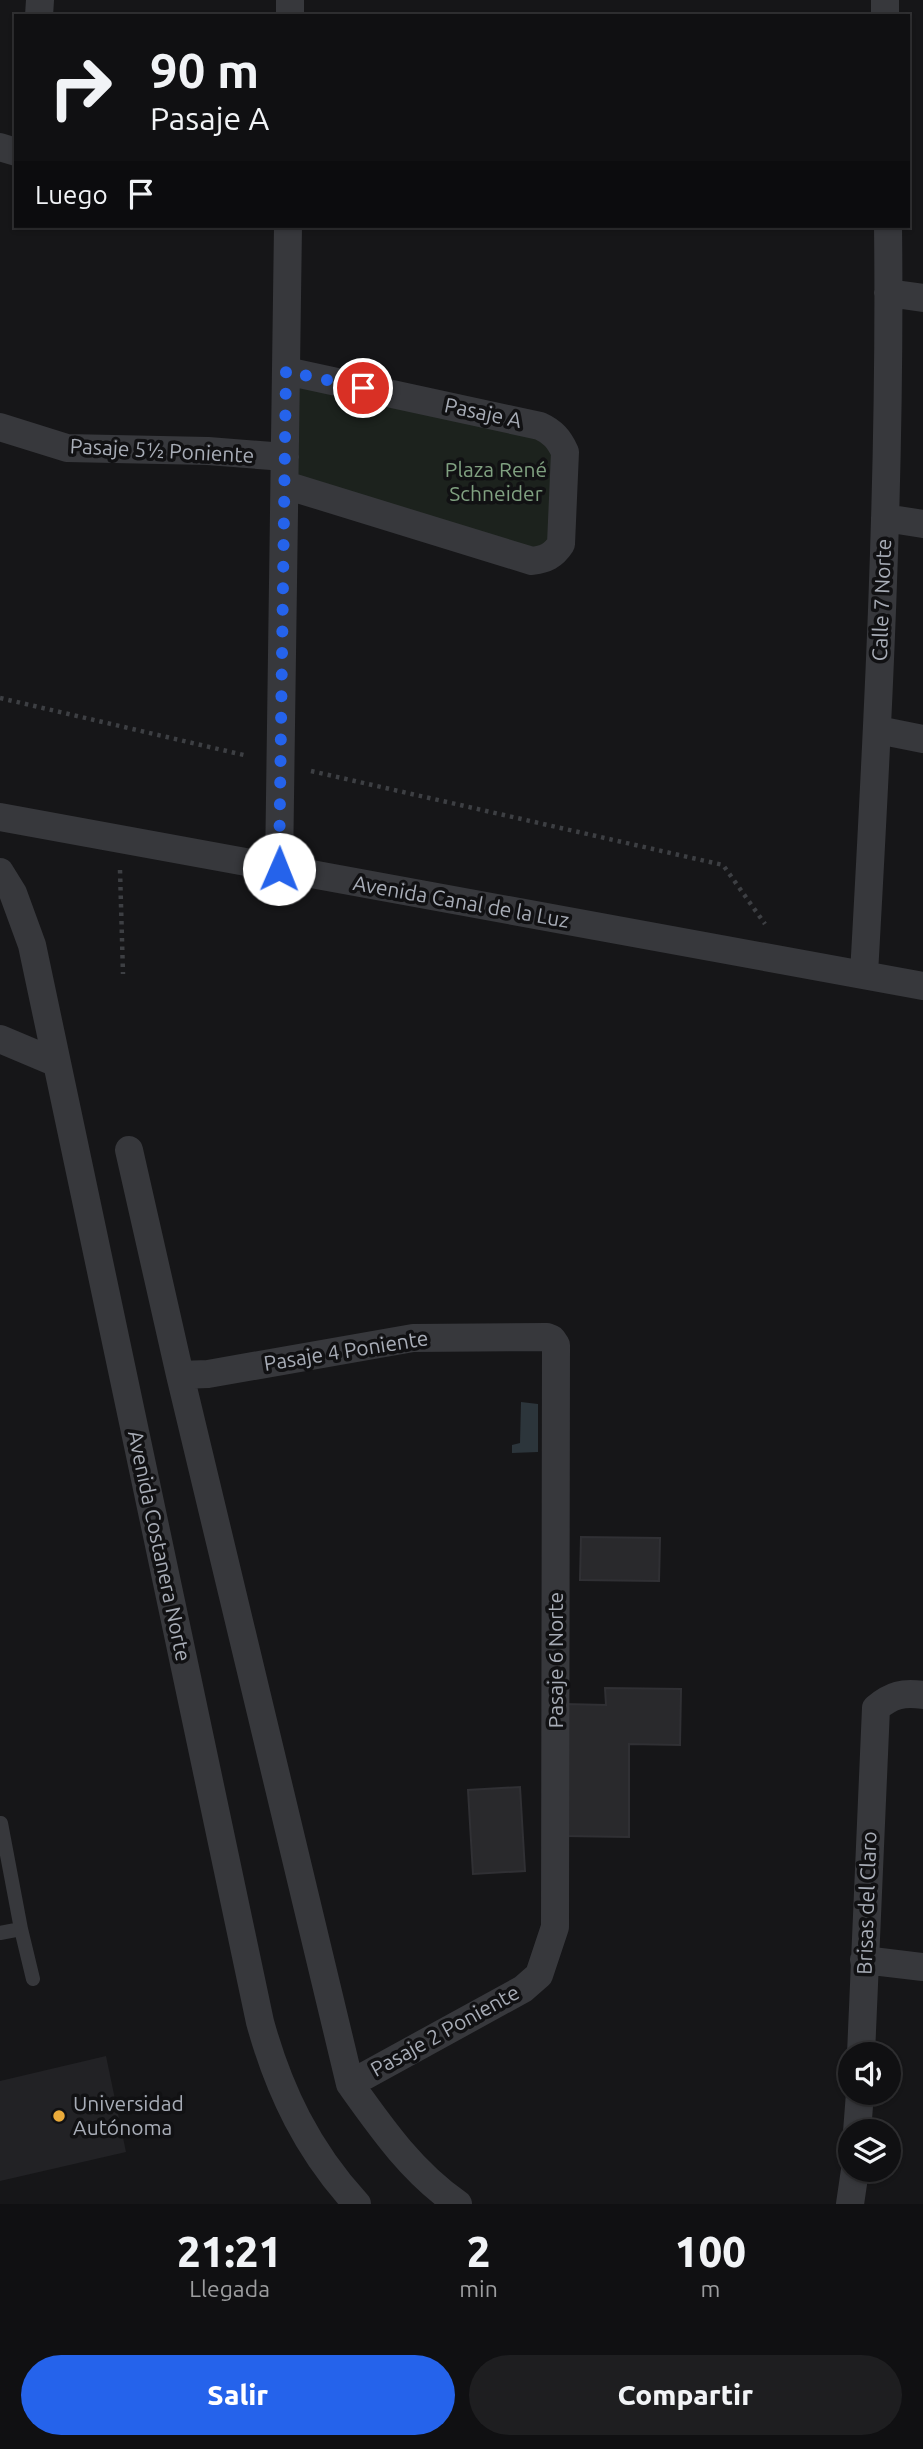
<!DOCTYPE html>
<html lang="es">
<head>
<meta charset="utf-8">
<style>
  body { margin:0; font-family:Ubuntu,sans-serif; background:#1e1e20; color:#f1f3f6; height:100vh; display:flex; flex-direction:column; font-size:26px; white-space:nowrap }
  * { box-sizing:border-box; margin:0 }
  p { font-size:23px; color:#9c9d9f }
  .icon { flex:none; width:38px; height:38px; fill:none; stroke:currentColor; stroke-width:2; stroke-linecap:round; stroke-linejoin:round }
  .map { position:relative; height:2204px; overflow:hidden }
  .drawer { display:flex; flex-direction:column; background:#101012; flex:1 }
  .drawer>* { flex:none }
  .banner { position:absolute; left:14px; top:14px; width:896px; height:214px; border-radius:0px; box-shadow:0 2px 5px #0004,0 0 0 2px #303032; background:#101012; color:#f1f3f6; overflow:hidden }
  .tools { position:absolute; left:838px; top:2042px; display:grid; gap:14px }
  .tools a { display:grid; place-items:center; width:63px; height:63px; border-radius:50%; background:#101012; box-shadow:0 2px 5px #0004,0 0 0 2px #303032; font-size:35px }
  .pin { position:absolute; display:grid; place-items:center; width:60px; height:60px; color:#fff; margin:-30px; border:4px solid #fff; border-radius:50%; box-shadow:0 2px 7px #0007 }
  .me { position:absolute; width:77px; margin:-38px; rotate:1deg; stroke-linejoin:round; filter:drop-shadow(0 0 5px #0008) }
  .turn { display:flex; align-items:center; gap:24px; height:147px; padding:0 21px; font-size:32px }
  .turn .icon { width:91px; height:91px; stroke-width:2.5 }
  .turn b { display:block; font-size:49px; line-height:60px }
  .then { display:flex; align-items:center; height:66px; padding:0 21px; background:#0003; gap:14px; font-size:26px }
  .eta { display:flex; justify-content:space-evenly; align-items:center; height:119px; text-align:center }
  .eta b { font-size:42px; font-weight:800; line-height:49px }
  .action { display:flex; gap:14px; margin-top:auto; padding:14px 21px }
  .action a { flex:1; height:80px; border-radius:42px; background:#2563eb; color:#fff; font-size:28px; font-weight:800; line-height:80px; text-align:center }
  .action a+a { background:#1e1e20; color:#f1f3f6 }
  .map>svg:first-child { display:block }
</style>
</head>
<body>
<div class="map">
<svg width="923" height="2204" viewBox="0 0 923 2204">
  <rect width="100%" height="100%" fill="#161618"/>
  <path fill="#222225" d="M106,2056L126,2152L0,2181V2081Z"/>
  <path fill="#1c221d" d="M286,371L551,431L554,554L285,485Z"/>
  <path fill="#2c353b" d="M521,1402L538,1404V1452L512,1453V1445L520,1443Z"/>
  <path fill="#29292c" stroke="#303034" stroke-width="2" d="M581,1537L660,1538L659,1581L580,1580Z
    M605,1688L681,1689L680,1745L629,1744V1837L565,1836V1704L606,1705Z
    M520,1787L525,1871L473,1874L468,1790Z"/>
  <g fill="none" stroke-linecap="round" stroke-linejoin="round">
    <path stroke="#3d3f43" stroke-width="4.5" stroke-dasharray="3.5 5" stroke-linecap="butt" d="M0,698L248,756
      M311,771L723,865L765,924
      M120,870L123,974"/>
    <path stroke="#37383c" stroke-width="14" d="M21,1929L33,1979
      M0,1933L21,1929L1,1823"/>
    <path stroke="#37383c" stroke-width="28" d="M885,0V16
      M39,16L40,0
      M290,16V0
      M0,147L16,152
      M888,293L923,298
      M0,427L67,448L208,451L285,457
      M285,485L532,561C546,559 553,556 561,544L565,452C559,439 553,432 540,426L286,371
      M885,518L923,524
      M878,730L923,739
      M0,817L923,986
      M279,869L288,226
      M0,872L13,893L32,945L260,2022C279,2091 308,2151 357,2204
      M864,974C878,725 891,475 888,226
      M0,1039L57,1063
      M129,1150L180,1375L350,2084C382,2129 412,2172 458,2204
      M180,1375L208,1374L413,1338L547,1337L552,1339L556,1345L555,1927L539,1975L523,1989L350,2084
      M864,1960L923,1967
      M861,2054L876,1708C892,1695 903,1692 923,1695
      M857,2132L860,2093
      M850,2204L855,2170"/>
  </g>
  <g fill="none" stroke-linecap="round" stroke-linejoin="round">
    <path stroke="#2563eb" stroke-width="12" stroke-dasharray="0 21.6" d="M279,869L286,371L363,388"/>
  </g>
  <circle fill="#ebab3a" stroke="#111113" stroke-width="2.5" cx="59" cy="2116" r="7"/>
  <g text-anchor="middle" stroke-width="7" stroke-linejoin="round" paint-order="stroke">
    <g font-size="21" fill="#a8adb7" stroke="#111113">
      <text transform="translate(483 413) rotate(12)" y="7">Pasaje A</text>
      <text transform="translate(162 451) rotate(3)" y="7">Pasaje 5½ Poniente</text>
      <text transform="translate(882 600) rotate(-88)" y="7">Calle 7 Norte</text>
      <text transform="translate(461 902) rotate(10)" y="7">Avenida Canal de la Luz</text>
      <text transform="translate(346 1351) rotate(-9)" y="7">Pasaje 4 Poniente</text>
      <text transform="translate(159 1546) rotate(78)" y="7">Avenida Costanera Norte</text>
      <text transform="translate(556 1660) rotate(-90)" y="7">Pasaje 6 Norte</text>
      <text transform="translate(867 1903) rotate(-88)" y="7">Brisas del Claro</text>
      <text transform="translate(445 2031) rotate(-29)" y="7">Pasaje 2 Poniente</text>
    </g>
    <g font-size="21" fill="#80a181" stroke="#111113">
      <text x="496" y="477">Plaza René<tspan x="496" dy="24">Schneider</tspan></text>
    </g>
    <g font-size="21" fill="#a8adb7" stroke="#111113" text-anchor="start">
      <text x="73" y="2111">Universidad<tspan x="73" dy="24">Autónoma</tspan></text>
    </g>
  </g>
</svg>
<div class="tools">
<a><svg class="icon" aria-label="sound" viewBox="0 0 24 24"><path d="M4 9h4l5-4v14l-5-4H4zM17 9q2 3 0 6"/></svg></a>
<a><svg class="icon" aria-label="layers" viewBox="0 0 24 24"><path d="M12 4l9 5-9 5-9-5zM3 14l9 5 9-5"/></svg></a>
</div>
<div class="pin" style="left:363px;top:388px;background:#d93025"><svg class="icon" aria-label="arrive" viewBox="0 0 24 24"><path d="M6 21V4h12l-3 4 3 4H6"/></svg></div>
<svg class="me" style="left:279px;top:869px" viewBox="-20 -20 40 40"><circle r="19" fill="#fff"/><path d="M0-13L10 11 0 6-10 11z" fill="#2563eb"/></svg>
<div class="banner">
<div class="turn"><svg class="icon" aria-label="right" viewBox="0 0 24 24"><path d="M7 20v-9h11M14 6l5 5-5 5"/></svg><div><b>90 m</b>Pasaje A</div></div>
<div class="then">Luego<svg class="icon" aria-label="arrive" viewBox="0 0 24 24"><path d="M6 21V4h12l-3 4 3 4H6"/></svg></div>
</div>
</div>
<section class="drawer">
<div class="eta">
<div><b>21:21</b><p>Llegada</p></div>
<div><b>2</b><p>min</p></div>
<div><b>100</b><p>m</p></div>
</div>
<div class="action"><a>Salir</a><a>Compartir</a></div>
</section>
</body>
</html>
